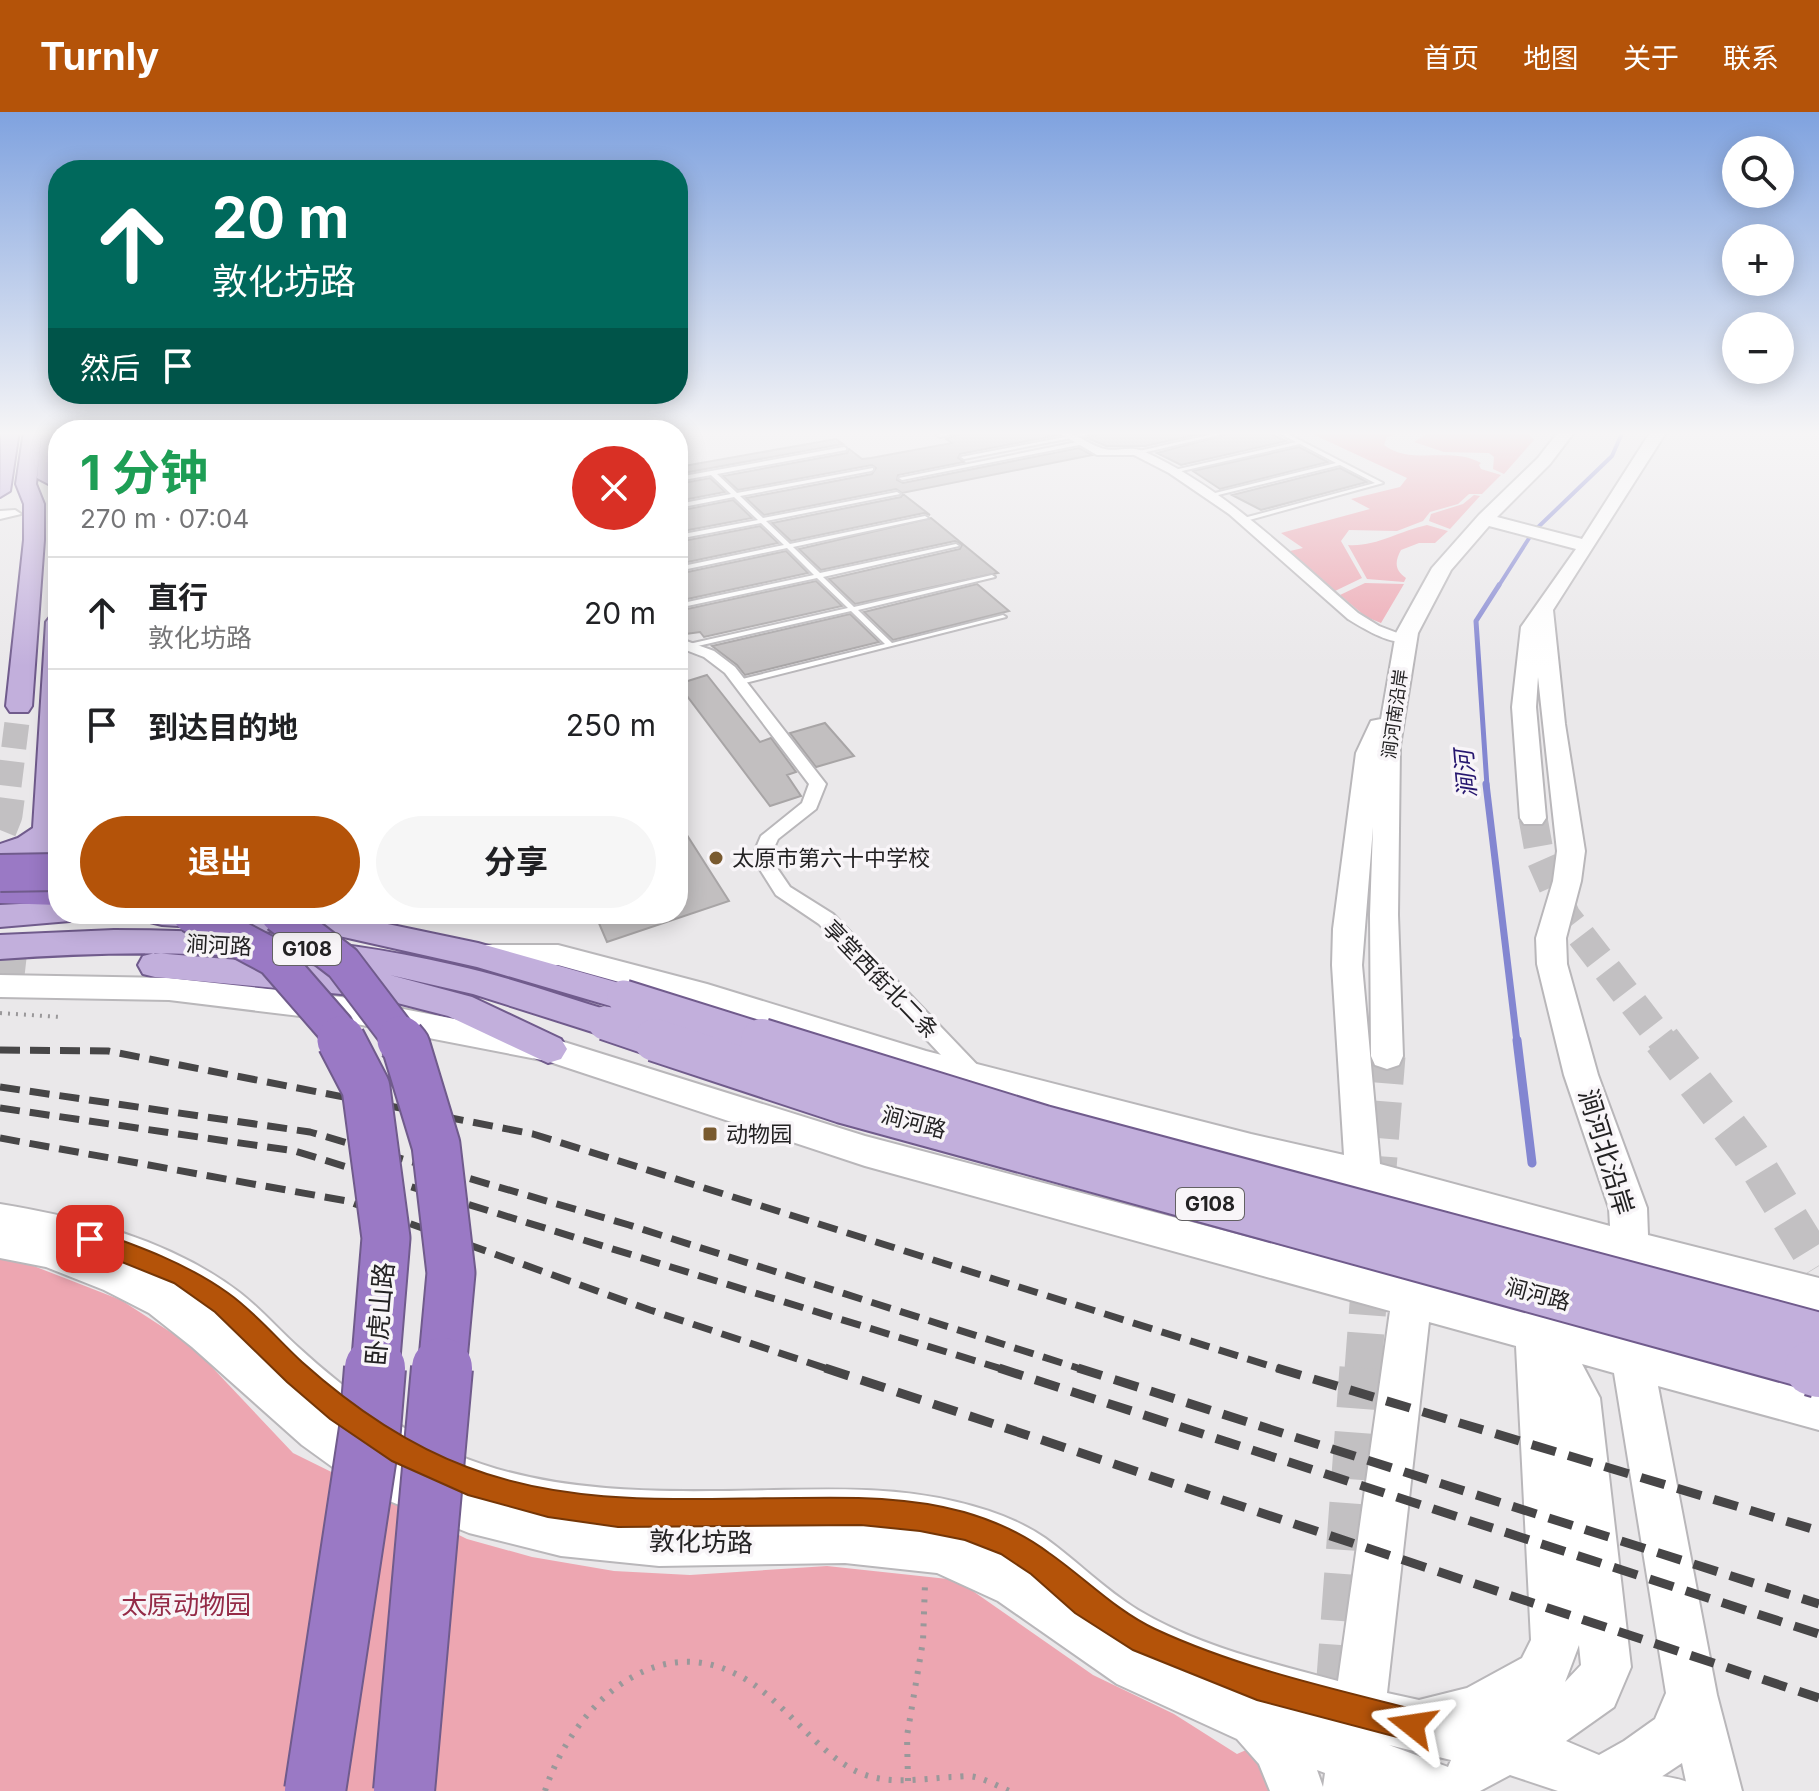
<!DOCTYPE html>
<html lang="zh">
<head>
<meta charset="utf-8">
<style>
  body { margin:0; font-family:Inter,"Noto Sans SC",sans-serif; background:#f6f6f6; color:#202124; height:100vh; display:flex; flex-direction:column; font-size:30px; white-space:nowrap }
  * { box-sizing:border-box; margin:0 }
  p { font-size:26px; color:#757577 }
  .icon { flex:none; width:44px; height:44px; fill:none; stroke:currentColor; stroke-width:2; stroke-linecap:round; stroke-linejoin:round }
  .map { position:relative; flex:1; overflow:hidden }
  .sheet { position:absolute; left:48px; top:308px; width:640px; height:504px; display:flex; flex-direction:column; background:#fff; border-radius:32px; box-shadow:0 4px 20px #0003 }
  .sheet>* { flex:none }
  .hud { position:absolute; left:48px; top:48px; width:640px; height:244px; border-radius:32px; box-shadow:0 4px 20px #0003; background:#00695c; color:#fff; overflow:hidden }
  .controls { position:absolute; left:1722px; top:24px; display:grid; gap:16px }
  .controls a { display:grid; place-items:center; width:72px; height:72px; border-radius:50%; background:#fff; box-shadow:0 4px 20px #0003; font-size:40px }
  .pin { position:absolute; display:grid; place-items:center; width:68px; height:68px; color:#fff; margin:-34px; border-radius:16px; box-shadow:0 4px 12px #0006 }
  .me { position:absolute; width:88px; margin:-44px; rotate:285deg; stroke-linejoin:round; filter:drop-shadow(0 0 6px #0008) }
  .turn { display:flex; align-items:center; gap:28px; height:168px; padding:0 32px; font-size:36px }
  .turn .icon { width:104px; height:104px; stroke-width:2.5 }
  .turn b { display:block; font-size:56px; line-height:68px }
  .then { display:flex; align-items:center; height:76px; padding:0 32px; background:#0003; gap:16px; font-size:30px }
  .round { display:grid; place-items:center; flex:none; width:84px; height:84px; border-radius:42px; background:#f6f6f6 }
  .overview { display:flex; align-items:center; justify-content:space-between; height:136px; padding:0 32px }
  h1 { font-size:48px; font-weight:700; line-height:60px; color:#1e9e55 }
  .primary-button { display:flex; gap:16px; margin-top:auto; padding:16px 32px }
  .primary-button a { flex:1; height:92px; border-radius:48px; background:#b45309; color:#fff; font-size:32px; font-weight:700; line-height:92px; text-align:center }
  .primary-button a+a { background:#f6f6f6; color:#202124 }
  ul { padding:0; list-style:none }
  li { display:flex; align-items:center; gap:24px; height:112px; padding:0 32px; border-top:2px solid #e0e0e0 }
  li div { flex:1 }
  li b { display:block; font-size:30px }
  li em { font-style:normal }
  header { display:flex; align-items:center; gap:48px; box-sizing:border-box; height:112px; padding:0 40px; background:#b45309; color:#fff }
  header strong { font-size:38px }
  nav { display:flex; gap:44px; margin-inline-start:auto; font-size:28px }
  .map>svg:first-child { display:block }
</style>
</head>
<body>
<header>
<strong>Turnly</strong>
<nav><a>首页</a><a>地图</a><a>关于</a><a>联系</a></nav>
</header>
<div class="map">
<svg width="1819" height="1679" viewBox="0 0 1819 1679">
  <rect width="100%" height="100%" fill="#eae8ea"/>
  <path fill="#eda6b1" d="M1312,319H1407L1387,325L1384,333C1411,354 1451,334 1481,351L1479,353L1481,357L1501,363L1482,382H1469L1458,392L1430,400L1423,409L1397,419L1349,418L1341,429L1362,466L1335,479L1290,439L1303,436L1281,421L1370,397L1351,387L1400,375L1407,366L1308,320Z
    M1480,319H1509L1530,323L1534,328L1504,362L1493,357L1494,345L1489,341L1444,340L1414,330L1426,322Z
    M1474,383L1480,384L1450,417L1429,409L1431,402L1463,392Z
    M1427,413L1448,419L1435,431H1419L1401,438C1395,449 1394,458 1406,466L1404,470L1367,467L1348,433C1376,435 1399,419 1427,413Z
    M1365,471L1404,472L1381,511L1366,505L1340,483Z
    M0,1145L26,1151L121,1188L192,1234L293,1341L467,1427L532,1445L614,1459L690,1463L827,1454L957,1468L1093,1563L1174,1602L1237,1642L1253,1635L1270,1655L1268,1679H0Z"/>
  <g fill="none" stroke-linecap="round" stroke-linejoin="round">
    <path stroke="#8386d1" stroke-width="4" d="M1498,475L1533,420L1612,344L1623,319"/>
    <path stroke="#8386d1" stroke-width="5" d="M1487,674L1476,509L1499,473"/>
    <path stroke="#8386d1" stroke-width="7" d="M1486,672L1517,930"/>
    <path stroke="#8386d1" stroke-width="9" d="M1517,928L1532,1051"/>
  </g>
  <path fill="#c2bfc0" stroke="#a8a5a6" stroke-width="2" d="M968,319H1053L1058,323L960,342L958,346L964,350L898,363L897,368L903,371L1079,336L1092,343L902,381L896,377L764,403L746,386L872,362L876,356L872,353L738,378L723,364L847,341L849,337L862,347L871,346L952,331L946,327Z
    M1110,319H1213L1145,334H1106L1087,326Z
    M1239,319H1264L1286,329L1181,353L1157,341Z
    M836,327L843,332L678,362V355Z
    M1299,335L1328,350L1220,377L1193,359Z
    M1340,356L1367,370L1261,398L1232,383Z
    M710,366L725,380L678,389V372Z
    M903,382L930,403L924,401L791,429L772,411L901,385Z
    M733,388L752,406L678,420V399Z
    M931,406L998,461L855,492L829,467L960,437L962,433L955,429L821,458L799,437Z
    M760,414L778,431L678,452V430Z
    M786,439L808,461L678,489V462Z
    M816,469L842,494L704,525L700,520L678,523V499Z
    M977,472L1009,499L893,528L864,500Z
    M850,502L879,530L745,563L737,553L712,534Z
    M707,563L760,630L771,626L796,660L787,663L801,684L770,694L678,572Z
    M825,611L854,644L816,655L790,621Z
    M678,709L729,789L607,830L595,802H678Z"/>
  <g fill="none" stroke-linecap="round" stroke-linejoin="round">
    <path stroke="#c2c0c2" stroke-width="29" stroke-dasharray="29 14" stroke-linecap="butt" d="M1533,706L1540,745L1566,804L1663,930"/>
    <path stroke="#c2c0c2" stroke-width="37" stroke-dasharray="37 18" stroke-linecap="butt" d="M1662,928L1750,1042L1819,1154
      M1376,1081L1387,944
      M1363,1258L1371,1153"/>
    <path stroke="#c2c0c2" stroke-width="47" stroke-dasharray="47 24" stroke-linecap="butt" d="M1339,1580L1363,1256"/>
    <path stroke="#c2c0c2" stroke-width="25" stroke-dasharray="25 13" stroke-linecap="butt" d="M9,674L19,594"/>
    <path stroke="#c2c0c2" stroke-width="33" stroke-dasharray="33 16" stroke-linecap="butt" d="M0,718L6,703L10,672
      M0,848L26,851"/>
    <g stroke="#b9b7ba" stroke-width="4">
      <path id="lane" d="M953,319H965L940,325L937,323Z
        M1096,319H1107L964,347L961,345Z
        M1226,319H1236L1138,342L1135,340Z
        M1275,319H1282L1383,371L1242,410L1239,408L1240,407L1375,371L1340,353L1210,385L1207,383L1336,351L1300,332L1173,361L1170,359L1296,330Z
        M1082,329L1085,331L1084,332L902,368L899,366Z
        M844,335L846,336V338L717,362L737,381L873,356V358L871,359L740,384L763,406L897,380L900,382L766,409L790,432L925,404L928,406L793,435L820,461L956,432L959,434L823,465L854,495L992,463L995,465L858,498L892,531L1003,503L1006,505L741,572H738V568L885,532L851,499L689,536V532L848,496L817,466L678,496V492L814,463L787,436L678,459V455L784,433L761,411L678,427V423L758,408L734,385L678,396V392L731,382L711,363L678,369V365Z
        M1638,1662C1658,1663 1677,1665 1696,1673L1699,1679H1636L1632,1677L1629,1671L1632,1665Z"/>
    </g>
    <g stroke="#b9b7ba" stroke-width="4">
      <path id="street" d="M1056,319C1074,319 1084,330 1101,336C1114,341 1129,333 1143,339C1225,376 1291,443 1358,501L1379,514L1413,527L1411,530C1390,533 1366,518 1348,507L1229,402L1169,361L1134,343H1097Z
        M0,399L15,398L21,402L0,407Z
        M678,526L714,539L735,555L826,672L816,697L778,727L773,738L777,756L790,775L833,802L983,959L986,965L983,971L975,974L967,971L819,812L776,783L759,756L755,738L761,724L802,691L809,672L725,561L704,545L678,535Z"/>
    </g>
    <g stroke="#b9b7ba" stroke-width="4">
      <path id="secondary" d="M1559,319H1575L1550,352L1497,405L1582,427L1651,319H1667L1553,498L1565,612L1585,739L1581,769L1566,826L1567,852L1598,963L1647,1096L1648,1123L1819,1166V1202L1647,1157L1644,1165L1630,1170L1616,1165L1610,1148L1363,1077L1251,1052L926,965L702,893L558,853H479L468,850L464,843L468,836L479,833H558L707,872L926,939L1251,1022L1344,1043L1332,853L1333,817L1356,641L1371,609L1381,607L1396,521L1432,456L1479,403L1538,346ZM1489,414L1576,437L1521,515L1512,595L1520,706L1524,712H1542L1546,706L1536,595L1538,565L1557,739L1553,769L1536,826L1537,852L1564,963L1609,1096L1610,1114L1380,1052L1362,853L1373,715L1370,803L1371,944L1375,953L1387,957L1399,953L1403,944L1398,803L1400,634L1418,521L1451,458Z
        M0,863L169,866L341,885L548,925L865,1024L1517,1196L1520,1190L1534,1184L1548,1190L1554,1206L1614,1222L1617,1215L1631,1210L1645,1215L1652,1232L1819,1276V1318L1658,1274L1717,1583L1742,1679H1688L1682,1651L1640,1679H1558L1510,1663L1480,1679H1270L1259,1652L1237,1627L1117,1572L998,1489L937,1461L845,1451L659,1454L561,1444L469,1421L367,1380L302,1333L192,1235L149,1201L104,1178L46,1155L0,1146V1092C84,1106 170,1128 239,1180C260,1196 278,1217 298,1235C345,1278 397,1317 455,1342C554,1384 669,1380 774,1378C836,1377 896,1375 957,1390C987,1397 1019,1408 1045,1426C1077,1449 1104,1477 1138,1498C1198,1534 1270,1551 1338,1569L1390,1199L865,1054L547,949L341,909L169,888L0,885ZM1429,1210L1516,1234L1531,1528L1522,1546L1467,1576L1419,1588L1387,1581ZM1582,1252L1614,1261L1666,1581L1655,1607L1624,1629L1599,1643L1566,1629L1614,1595L1631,1555L1600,1286ZM1579,1533L1581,1553L1565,1570ZM1389,1633L1451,1648L1448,1655ZM1317,1658L1325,1661L1323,1675Z"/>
    </g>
    <g stroke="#705b8c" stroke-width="4">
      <path id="primary" d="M1,319H19L10,379L0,385Z
        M24,319H42L36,372L44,392V428L32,594L28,600H10L6,594L24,428V392L16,372Z
        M49,319L58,323V377L37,366L41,324Z
        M58,503V787C27,779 29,771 31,743L0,752V732L18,726L33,716L46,510L50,505Z
        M58,790V802H74L70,809L0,815V793Z
        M146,802H340L478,831L637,876L642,885L637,894L624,898L477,855L339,824L162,813L150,810Z
        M114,818C228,818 341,827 454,853C509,865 563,885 618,901L623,911L618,921L605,924L473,882L390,863L472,885L561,927L567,937L561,947L548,951L448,904L374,885L155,865L143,862L138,853L143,844L155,841L360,858C241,838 120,838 0,847V823Z"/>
    </g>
    <g stroke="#705b8c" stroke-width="4">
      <path id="highway" d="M0,767L58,769V793L0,791Z"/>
    </g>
    <path stroke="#9a989a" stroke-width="4" stroke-dasharray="2 6" stroke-linecap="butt" d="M0,901L60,905"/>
    <path stroke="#9a989a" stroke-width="6" stroke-dasharray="3 9" stroke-linecap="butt" d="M908,1669L907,1624L923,1529L925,1472
      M545,1679C570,1601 649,1518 736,1562C782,1584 816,1642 860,1661C889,1673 920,1667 951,1665C958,1665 968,1663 975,1665C987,1668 998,1674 1009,1679"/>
    <use href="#lane" fill="#fff" fill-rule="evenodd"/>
    <use href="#street" fill="#fff" fill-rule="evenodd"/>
    <use href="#secondary" fill="#fff" fill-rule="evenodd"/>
    <use href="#primary" fill="#c2afdc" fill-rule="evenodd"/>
    <use href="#highway" fill="#9a79c5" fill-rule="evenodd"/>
    <path stroke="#474647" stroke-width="7" stroke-dasharray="20 10" stroke-linecap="butt" d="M0,938L108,939L533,1022L1283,1258
      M0,975L310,1020L629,1113L1084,1258
      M0,996L295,1039L1005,1258
      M0,1026L347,1089L650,1198L831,1258"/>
    <path stroke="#474647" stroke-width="9" stroke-dasharray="25 13" stroke-linecap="butt" d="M825,1256L1819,1586
      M999,1256L1819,1522
      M1078,1256L1819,1492
      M1277,1256L1819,1419"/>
    <g stroke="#705b8c" stroke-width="37" stroke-linecap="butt">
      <path id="primary-bridge-far2" d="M624,885L768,930
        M605,911L661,930"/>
    </g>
    <g stroke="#705b8c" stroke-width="46" stroke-linecap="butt">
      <path id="primary-bridge-far1" d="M655,928L843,990L1819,1258
        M762,928L1044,1015L1819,1222"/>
    </g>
    <g stroke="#705b8c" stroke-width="58" stroke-linecap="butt">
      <path id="primary-bridge" d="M1812,1256L1819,1258"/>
    </g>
    <g stroke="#705b8c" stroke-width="40" stroke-linecap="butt">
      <path id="highway-bridge-far2" d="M0,761L58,760
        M191,802L274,846L335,916L342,930
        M279,802L343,851L403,930"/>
    </g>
    <g stroke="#705b8c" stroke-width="51" stroke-linecap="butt">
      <path id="highway-bridge-far1" d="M341,928L366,976L386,1126L375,1258
        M401,928L406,934L436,1033L451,1161L442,1258"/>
    </g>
    <g stroke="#705b8c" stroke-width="64" stroke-linecap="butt">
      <path id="highway-bridge" d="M315,1679L370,1317L375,1256
        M404,1679L442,1256"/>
    </g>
    <use href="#primary-bridge-far2" stroke="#c2afdc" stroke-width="33"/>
    <use href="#primary-bridge-far1" stroke="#c2afdc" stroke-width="42"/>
    <use href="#primary-bridge" stroke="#c2afdc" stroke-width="54"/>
    <use href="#highway-bridge-far2" stroke="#9a79c5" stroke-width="36"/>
    <use href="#highway-bridge-far1" stroke="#9a79c5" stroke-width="47"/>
    <use href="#highway-bridge" stroke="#9a79c5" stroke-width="60"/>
  </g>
  <linearGradient id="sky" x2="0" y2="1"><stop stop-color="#7fa2df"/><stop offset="0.58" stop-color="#f6f5f6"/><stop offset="1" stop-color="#f6f5f6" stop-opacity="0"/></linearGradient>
  <rect width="1819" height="554" fill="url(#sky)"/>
  <path fill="#b45309" stroke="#753606" stroke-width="2" d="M90,1117C138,1134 186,1151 228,1181C255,1200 278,1228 302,1250C351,1294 406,1332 467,1355C573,1396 688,1386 798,1386C854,1385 910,1385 964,1400C995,1409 1024,1422 1049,1441C1085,1466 1115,1498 1155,1517C1237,1555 1325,1575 1412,1597L1423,1602L1428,1613L1423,1624L1412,1629L1257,1588L1133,1538L1075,1501L1031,1462L1001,1442L965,1428L920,1419L861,1413L618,1415L548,1405L468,1383L392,1349L330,1307L287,1270L215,1200L174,1171L82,1134L79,1127L82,1120Z"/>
  <g fill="#795a2f" stroke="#f8f5f8" stroke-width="3">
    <circle cx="716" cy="746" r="8"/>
    <rect x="702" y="1014" width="16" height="16" rx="4"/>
  </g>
  <g text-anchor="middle" stroke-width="7" stroke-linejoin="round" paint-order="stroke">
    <g font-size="18" fill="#232223" stroke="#f8f5f8">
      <text transform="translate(1395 602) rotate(-82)" y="6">涧河南沿岸</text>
    </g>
    <g fill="#f8f5f8" stroke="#636163" stroke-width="2">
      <rect x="273" y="821" width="68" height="32" rx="6"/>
      <rect x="1176" y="1076" width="68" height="32" rx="6"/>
    </g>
    <g font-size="20" font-weight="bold" fill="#232223">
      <text x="307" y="844">G108</text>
      <text x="1210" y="1099">G108</text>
    </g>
    <g font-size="22" fill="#232223" stroke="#f8f5f8" text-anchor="start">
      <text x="732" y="754">太原市第六十中学校</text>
      <text x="726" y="1030">动物园</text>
    </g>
    <g font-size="22" fill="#232223" stroke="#f8f5f8">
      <text transform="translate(219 833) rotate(3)" y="8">涧河路</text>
      <text transform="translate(881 867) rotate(46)" y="8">享堂西街北二条</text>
      <text transform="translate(914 1010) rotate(15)" y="8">涧河路</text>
      <text transform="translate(1538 1182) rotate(15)" y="8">涧河路</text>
    </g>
    <g font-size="24" font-style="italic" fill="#26166f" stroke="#f8f5f8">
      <text transform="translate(1466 662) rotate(-95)" y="8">涧河</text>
    </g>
    <g font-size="26" fill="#232223" stroke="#f8f5f8">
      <text transform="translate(1606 1040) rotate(73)" y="9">涧河北沿岸</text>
      <text transform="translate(380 1202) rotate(-85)" y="9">卧虎山路</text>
      <text transform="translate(701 1430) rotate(1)" y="9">敦化坊路</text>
    </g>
    <g font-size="26" fill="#942b47" stroke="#f8f5f8">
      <text x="186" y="1502">太原动物园</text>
    </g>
  </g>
</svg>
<div class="controls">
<a><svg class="icon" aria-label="search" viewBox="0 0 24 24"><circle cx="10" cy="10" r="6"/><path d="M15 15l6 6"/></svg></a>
<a>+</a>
<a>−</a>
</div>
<div class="pin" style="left:90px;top:1127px;background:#d93025"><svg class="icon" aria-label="arrive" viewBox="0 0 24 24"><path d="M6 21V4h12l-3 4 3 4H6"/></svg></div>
<svg class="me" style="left:1412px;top:1613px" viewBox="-20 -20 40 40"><path d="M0-17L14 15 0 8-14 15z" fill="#b45309" stroke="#fff" stroke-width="4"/></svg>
<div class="hud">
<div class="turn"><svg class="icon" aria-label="ahead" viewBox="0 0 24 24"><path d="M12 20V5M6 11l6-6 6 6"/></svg><div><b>20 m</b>敦化坊路</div></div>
<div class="then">然后<svg class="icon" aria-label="arrive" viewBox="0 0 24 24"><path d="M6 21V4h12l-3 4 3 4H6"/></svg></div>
</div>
<section class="sheet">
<div class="overview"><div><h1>1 分钟</h1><p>270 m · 07:04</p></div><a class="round" style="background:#d93025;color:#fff"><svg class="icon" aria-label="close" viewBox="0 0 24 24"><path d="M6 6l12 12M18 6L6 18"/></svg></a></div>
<ul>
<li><svg class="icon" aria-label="ahead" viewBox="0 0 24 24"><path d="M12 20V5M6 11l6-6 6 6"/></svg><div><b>直行</b><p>敦化坊路</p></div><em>20 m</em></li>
<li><svg class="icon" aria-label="arrive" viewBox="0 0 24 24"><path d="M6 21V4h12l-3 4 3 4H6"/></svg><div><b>到达目的地</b></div><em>250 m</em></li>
</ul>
<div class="primary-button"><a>退出</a><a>分享</a></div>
</section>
</div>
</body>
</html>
